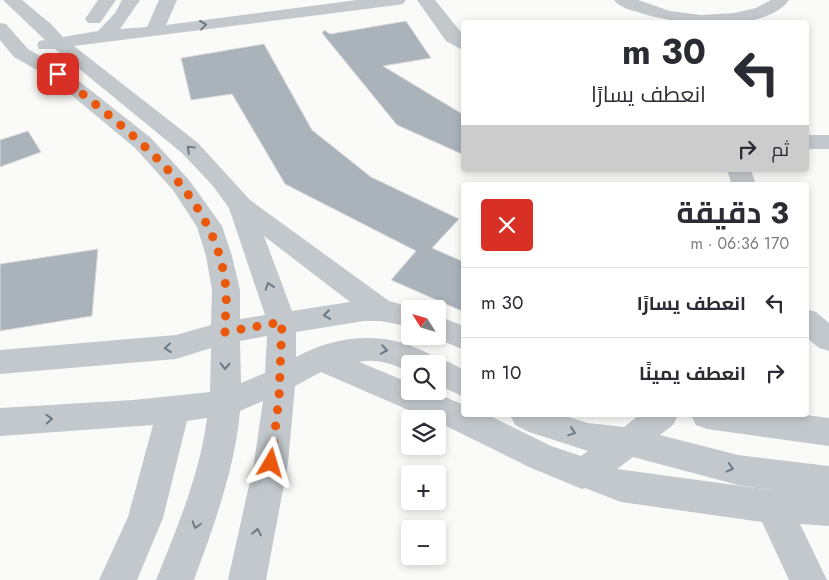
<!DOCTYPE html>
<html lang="ar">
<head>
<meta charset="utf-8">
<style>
  body { margin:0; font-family:Jost,Cairo,sans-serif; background:#f2f2f3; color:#2b2b33; direction:rtl; height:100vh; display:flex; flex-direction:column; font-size:19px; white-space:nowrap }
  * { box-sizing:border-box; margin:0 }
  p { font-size:16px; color:#7c7c81 }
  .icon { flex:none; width:28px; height:28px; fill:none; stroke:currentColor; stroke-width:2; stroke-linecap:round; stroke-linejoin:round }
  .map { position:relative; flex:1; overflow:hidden; direction:ltr }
  .details { position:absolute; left:461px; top:182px; width:348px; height:235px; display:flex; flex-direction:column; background:#fff; border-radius:5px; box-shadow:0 2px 8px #0003; direction:rtl }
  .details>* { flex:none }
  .top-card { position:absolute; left:461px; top:20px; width:348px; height:152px; border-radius:5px; box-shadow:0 2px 8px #0003; direction:rtl; background:#fff; color:#2b2b33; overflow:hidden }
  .needle { width:32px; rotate:307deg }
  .fabs { position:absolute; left:401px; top:300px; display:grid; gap:10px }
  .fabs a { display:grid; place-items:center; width:45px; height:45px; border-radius:5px; background:#fff; box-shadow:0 2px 8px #0003; font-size:25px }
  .pin { position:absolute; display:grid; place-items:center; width:42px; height:42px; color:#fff; margin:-21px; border-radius:10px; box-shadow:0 2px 8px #0006 }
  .me { position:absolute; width:55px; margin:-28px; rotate:7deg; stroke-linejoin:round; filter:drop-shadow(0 0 4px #0008) }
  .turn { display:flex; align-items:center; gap:18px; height:105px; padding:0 20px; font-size:22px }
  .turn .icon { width:65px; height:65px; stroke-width:2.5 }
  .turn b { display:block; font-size:35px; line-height:42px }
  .then { display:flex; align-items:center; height:48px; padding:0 20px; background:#0003; gap:10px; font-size:19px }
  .round { display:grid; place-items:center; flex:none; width:52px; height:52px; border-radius:5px; background:#f2f2f3 }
  .overview { display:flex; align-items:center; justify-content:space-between; height:85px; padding:0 20px }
  h1 { font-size:30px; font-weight:700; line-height:38px }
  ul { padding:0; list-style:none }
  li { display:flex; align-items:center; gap:15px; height:70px; padding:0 20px; border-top:1px solid #e1e1e2 }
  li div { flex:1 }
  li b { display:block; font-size:19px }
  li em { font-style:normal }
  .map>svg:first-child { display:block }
</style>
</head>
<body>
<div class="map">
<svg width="829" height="580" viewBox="0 0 829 580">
  <rect width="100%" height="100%" fill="#fafaf8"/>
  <path fill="#aab3b9" stroke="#dcdcda" d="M406,21L431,58L383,66L464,115V155L397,125L322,33L324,30L330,34Z
    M264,44L312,130L371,177L459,219L432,248L464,262V312L391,280L416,251L285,184L232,94L191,100L181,58Z
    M28,131L41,152L0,167V140Z
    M98,249L92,316L0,331V264Z"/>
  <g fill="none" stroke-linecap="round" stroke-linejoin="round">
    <path fill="#c3c8cc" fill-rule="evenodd" d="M3,0H22L51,24L63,37L98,31L115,13L122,0H140L120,29L147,27L159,0H177L166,25L357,0H406L403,4L397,5L74,46L198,143L250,200L389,301L420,309H410V327L381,321H364L296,332V357C332,337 378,331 416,348C423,351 431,353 435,360L449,362L464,370V397L438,385V364H410V372C393,364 377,358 359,362L410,383V391H431L464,405V415H488L551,446L581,456L588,451L529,432L515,425L510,415H562L588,423L624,427L639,415H678L673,425L660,435L738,455L829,466V526L800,524L827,580H789L762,522L621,502L585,488L582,489L529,467L438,422V419H429L321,372L295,386L288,463L266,580H228L254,463L263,401L240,411C235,469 214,525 194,580H156C177,528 200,474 207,418L187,421L163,518L137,580H99L128,517L153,425L0,436V408L133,400L210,392L211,348L176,359L0,374V350L176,335L211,325L212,290L206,256L197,227L173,190L135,148L51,78L14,57L0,40V23L6,24L28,49L65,70L151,138L189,180L222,226L232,256L240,290V319L265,315L229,208L213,186L182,153L55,49H39L37,45L39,41L45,40ZM264,236L350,302L292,311ZM267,336L265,373L241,383L240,341ZM633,457L738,485L778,491L617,469Z
      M98,0H116L100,23H88L85,19Z
      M417,0H435L464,36V51L446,41Z
      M614,0H638L670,11L701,15L734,13L756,8L771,0H789C764,35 673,25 638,12C630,10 619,7 614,0Z
      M806,135H829V149H806Z
      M727,170H751L756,185H732Z
      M806,309L816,312L829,323V351L819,348L806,337Z
      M438,316L464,326V350L431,336H438Z
      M691,415H806L829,418V446L707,429L696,425Z"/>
  </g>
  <defs><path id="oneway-chevron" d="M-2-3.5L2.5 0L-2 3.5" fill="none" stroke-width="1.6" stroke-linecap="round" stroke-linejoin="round" transform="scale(1.25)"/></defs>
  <g stroke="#6a7a87">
    <use href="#oneway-chevron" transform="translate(203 25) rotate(-7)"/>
    <use href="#oneway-chevron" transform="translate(190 149) rotate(-137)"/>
    <use href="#oneway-chevron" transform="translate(269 286) rotate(-109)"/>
    <use href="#oneway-chevron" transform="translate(327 315) rotate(172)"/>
    <use href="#oneway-chevron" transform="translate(168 348) rotate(174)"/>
    <use href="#oneway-chevron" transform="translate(384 350) rotate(9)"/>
    <use href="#oneway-chevron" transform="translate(225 366) rotate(91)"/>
    <use href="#oneway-chevron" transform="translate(49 419) rotate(-3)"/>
    <use href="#oneway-chevron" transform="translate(572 432) rotate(18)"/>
    <use href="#oneway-chevron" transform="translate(730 468) rotate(14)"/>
    <use href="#oneway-chevron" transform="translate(196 525) rotate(108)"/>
    <use href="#oneway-chevron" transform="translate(257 532) rotate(-79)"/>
  </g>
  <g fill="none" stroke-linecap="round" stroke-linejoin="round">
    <path stroke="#ea580c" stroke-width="9" stroke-dasharray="0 16.2" d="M58,74C127,131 218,192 226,290C227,303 225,318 225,332L282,322L279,398L271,463"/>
  </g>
</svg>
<div class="fabs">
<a><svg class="needle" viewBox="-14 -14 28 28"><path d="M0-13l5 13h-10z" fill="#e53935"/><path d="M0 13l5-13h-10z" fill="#7c7c81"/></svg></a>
<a><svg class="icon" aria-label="search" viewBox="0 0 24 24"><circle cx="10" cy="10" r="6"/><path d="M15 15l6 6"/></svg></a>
<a><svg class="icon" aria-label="layers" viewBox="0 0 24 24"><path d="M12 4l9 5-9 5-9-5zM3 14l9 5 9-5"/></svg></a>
<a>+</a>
<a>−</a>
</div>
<div class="pin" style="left:58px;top:74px;background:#d93025"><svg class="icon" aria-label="arrive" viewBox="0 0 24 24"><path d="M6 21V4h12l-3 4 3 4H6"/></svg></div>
<svg class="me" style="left:271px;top:463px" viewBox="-20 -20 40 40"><path d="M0-17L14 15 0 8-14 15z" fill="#ea580c" stroke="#fff" stroke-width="4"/></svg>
<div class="top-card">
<div class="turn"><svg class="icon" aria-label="left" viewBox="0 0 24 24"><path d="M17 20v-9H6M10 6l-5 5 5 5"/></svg><div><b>30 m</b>انعطف يسارًا</div></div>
<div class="then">ثم<svg class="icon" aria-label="right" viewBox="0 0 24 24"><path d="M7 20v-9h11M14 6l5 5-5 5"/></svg></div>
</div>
<section class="details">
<div class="overview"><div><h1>3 دقيقة</h1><p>170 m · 06:36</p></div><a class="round" style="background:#d93025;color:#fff"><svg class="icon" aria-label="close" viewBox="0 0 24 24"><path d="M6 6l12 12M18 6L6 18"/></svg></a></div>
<ul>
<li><svg class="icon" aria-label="left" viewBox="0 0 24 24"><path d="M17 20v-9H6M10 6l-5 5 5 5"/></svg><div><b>انعطف يسارًا</b></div><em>30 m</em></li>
<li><svg class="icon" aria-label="right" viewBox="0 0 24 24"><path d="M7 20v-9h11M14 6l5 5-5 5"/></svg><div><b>انعطف يمينًا</b></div><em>10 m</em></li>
</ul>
</section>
</div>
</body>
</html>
